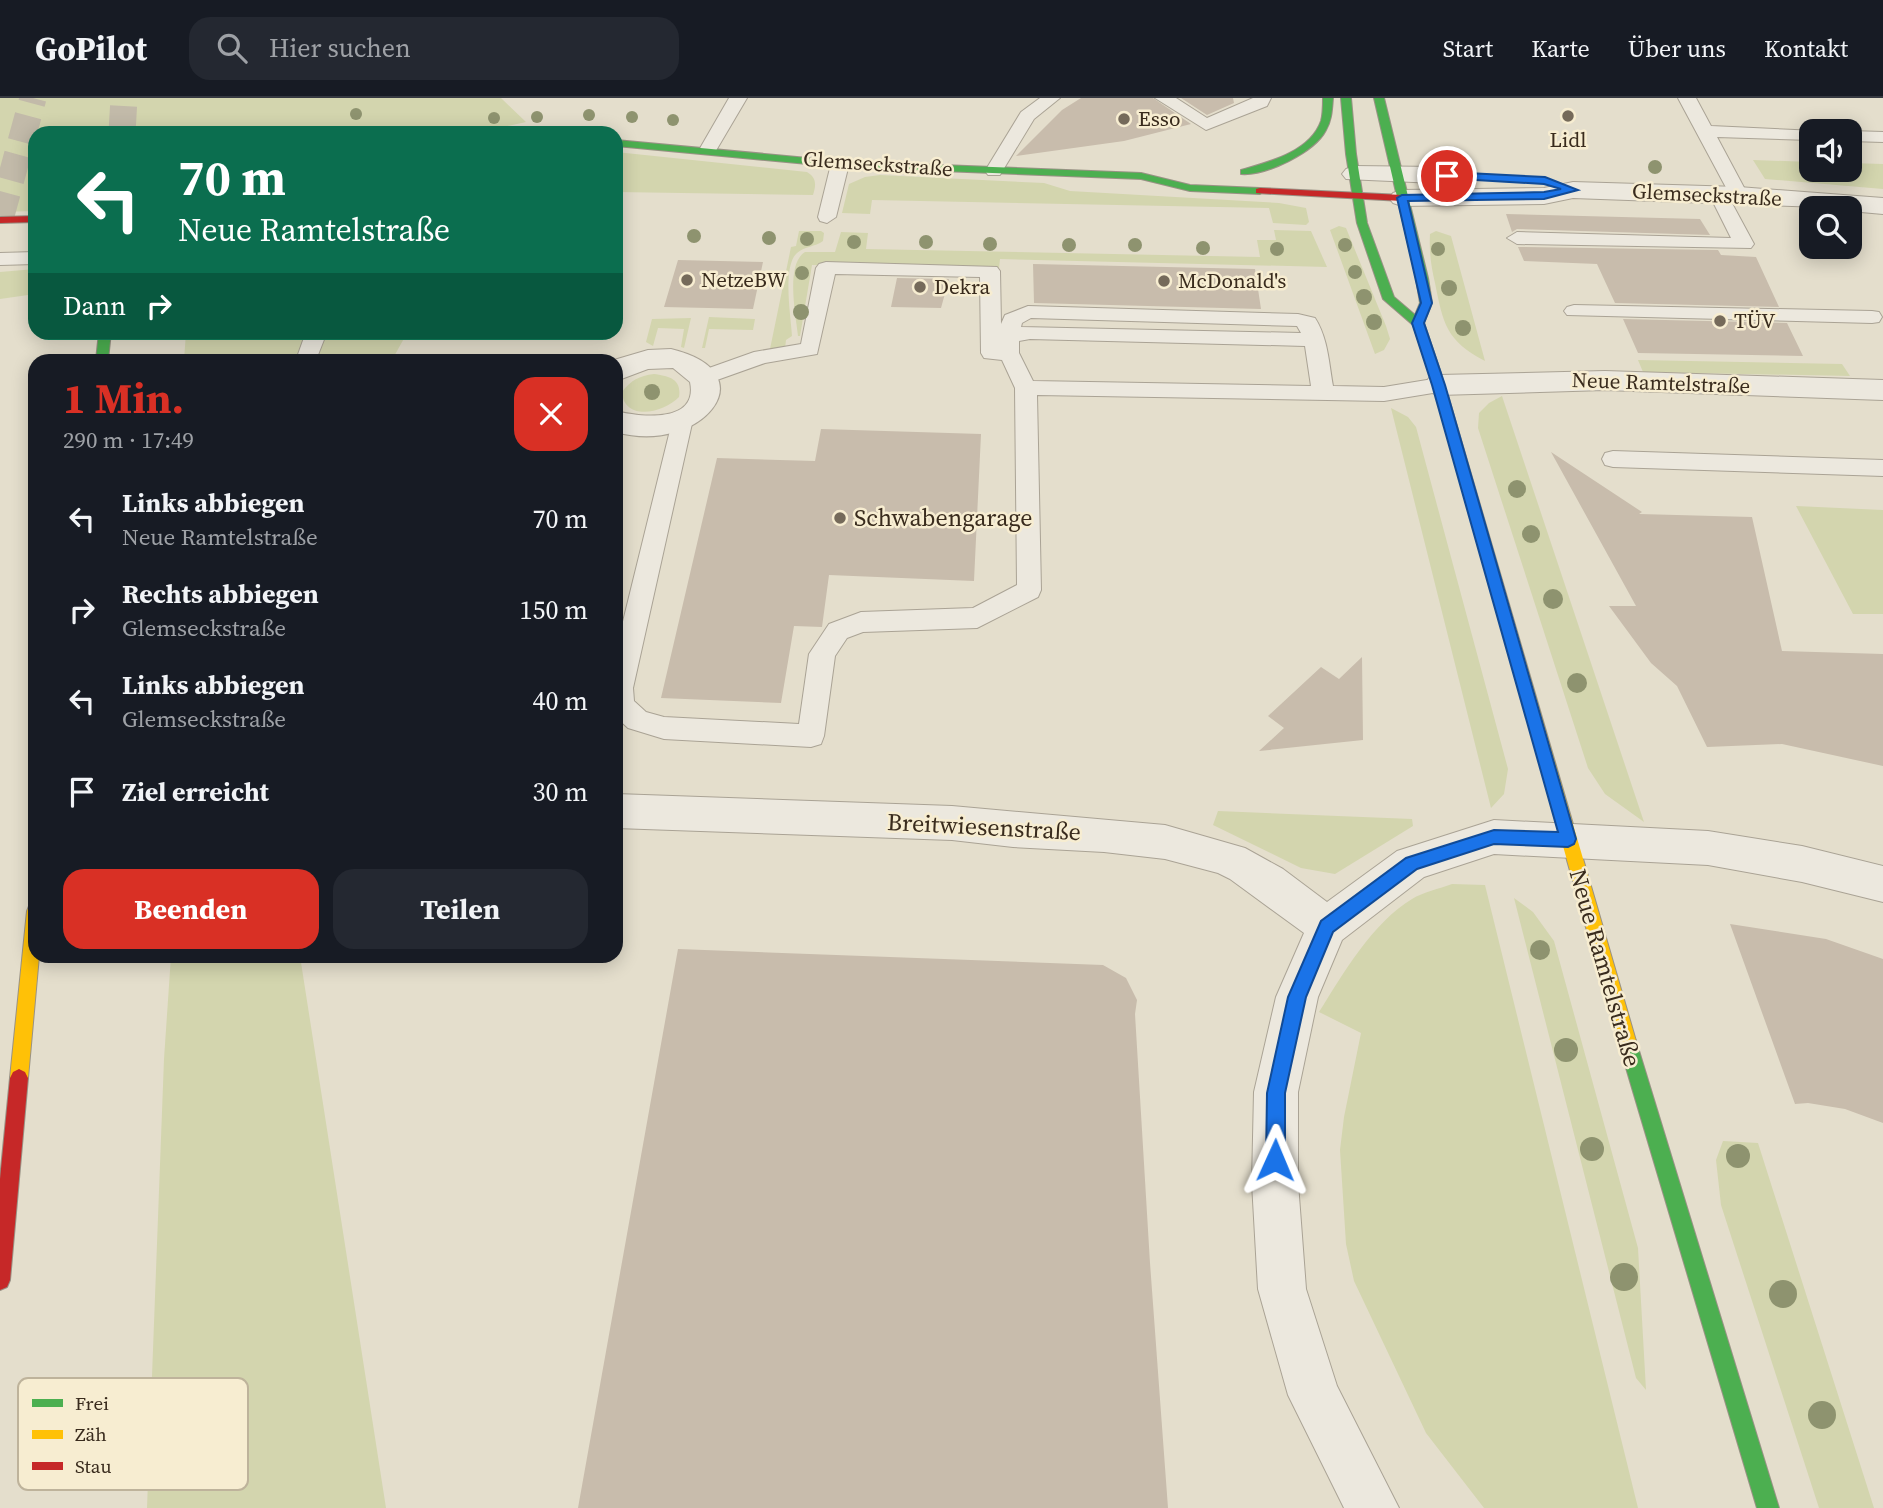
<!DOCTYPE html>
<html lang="de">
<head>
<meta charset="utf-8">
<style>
  body { margin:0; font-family:"Source Serif 4",serif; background:#242831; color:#f1f3f6; height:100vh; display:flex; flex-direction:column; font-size:26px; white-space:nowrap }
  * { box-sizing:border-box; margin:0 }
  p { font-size:23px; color:#9ea1a6 }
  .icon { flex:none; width:38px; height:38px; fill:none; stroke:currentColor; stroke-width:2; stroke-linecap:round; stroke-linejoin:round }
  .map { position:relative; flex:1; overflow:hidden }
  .details { position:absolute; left:28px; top:256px; width:595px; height:609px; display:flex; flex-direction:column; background:#171b24; border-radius:21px; box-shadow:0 4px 18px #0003 }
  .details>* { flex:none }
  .banner { position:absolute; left:28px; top:28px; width:595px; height:214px; border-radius:21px; box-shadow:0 4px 18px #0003; background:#0b6e4f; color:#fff; overflow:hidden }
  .tools { position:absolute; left:1799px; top:21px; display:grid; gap:14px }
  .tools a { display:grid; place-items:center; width:63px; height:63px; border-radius:14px; background:#171b24; box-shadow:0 4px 18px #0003; font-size:35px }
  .pin { position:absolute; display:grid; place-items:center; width:60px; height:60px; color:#fff; margin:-30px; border:4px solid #fff; border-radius:50%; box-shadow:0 2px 7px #0007 }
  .me { position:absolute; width:77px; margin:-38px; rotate:1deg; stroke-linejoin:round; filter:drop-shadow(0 0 5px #0008) }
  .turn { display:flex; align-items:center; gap:24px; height:147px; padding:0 35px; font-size:32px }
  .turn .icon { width:91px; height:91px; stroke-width:2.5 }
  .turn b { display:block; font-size:49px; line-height:60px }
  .then { display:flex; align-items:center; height:66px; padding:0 35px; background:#0003; gap:14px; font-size:26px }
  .round { display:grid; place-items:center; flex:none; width:74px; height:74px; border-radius:21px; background:#242831 }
  .overview { display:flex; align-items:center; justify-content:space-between; height:119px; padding:0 35px }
  h1 { font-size:42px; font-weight:700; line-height:52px; color:#d93025 }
  .primary-button { display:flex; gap:14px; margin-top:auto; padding:14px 35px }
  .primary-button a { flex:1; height:80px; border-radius:21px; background:#d93025; color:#fff; font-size:28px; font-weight:700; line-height:80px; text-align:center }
  .primary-button a+a { background:#242831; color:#f1f3f6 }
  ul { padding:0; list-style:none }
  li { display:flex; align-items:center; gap:21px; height:91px; padding:0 35px }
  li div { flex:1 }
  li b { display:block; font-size:26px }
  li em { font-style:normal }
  header { display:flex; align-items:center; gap:42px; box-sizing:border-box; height:98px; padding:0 35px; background:#171b24; border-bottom:2px solid #363941 }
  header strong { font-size:33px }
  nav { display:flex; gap:38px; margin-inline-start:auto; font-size:24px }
  .search { width:490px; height:63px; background:#242831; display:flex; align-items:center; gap:18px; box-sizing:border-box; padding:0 24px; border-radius:21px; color:#9ea1a6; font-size:26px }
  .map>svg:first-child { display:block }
</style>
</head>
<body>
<header>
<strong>GoPilot</strong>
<div class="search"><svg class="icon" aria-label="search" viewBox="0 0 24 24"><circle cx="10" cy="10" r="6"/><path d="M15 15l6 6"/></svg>Hier suchen</div>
<nav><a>Start</a><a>Karte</a><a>Über uns</a><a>Kontakt</a></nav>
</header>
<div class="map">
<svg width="1883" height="1410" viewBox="0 0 1883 1410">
  <rect width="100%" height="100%" fill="#e4decc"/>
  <path fill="#d3d5ae" d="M0,0H501L526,24L476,35H35V113L0,114Z
    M616,54L807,74C817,80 816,87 813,97L616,94Z
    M1753,62L1811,64V72H1850V65L1883,66V91L1765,81Z
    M880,77L1044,85L1070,93L1279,105L1306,110L1309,124L1306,127L1273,125L1269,110L872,102L870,116L842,115L849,86L865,79Z
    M1339,128L1346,130L1386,228L1390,241L1384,252L1375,256L1330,132Z
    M1274,132L1311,133L1327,169L1000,161L999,170L812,167L800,238H798C796,218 785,166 805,154H835L841,134L868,135L866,151L1260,159L1257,142H1276Z
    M799,133H821L824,135L823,143C815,149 805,148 797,155C782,168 791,219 792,238L786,242L785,251H770L791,149L796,148Z
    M1436,133L1451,138L1485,263C1446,243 1443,225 1435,185C1431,168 1429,153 1430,136Z
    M35,171V196L0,201V174Z
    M709,219L755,221L753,232L709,231L705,250H702Z
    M691,220L684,250L681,249L684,231L658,230L653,248L646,244L652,221Z
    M186,235H407L392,262H184Z
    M1638,262L1842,266L1850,278L1643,274Z
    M654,276C669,278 682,281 679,299C664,315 624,324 622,294C631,282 639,278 654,276Z
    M1502,298L1644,724L1605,696L1588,670L1478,330L1479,315L1489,305Z
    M1391,310L1408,319L1416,329L1508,671L1504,696L1491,710Z
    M1796,408L1883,412V516H1853Z
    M1218,713L1412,721L1413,728L1335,776L1301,770L1213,727Z
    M1452,786L1485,787L1638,1410H1484L1426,1335L1354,1183L1346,1146L1340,1052L1344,1019L1361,935L1319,914C1342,877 1373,824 1412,801C1423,794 1439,791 1452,786Z
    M1514,800L1533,814L1554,843L1638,1150L1646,1292L1636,1280Z
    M171,858H300L386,1410H147L164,961Z
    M1723,1043L1758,1045L1874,1410H1819L1721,1107L1716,1062Z"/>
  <path fill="#c8bcac" d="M1081,0H1153L1191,26L1124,43L1016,58L1062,12Z
    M1181,0H1233L1234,5L1207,17Z
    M1506,116L1700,121L1710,137L1517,131L1512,134Z
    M1518,149L1718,152L1721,157L1756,159L1779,209L1615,205L1597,166L1524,163Z
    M678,162L763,164L753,211L664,209Z
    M1033,166L1255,171L1261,211L1034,205Z
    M897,180L949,181L941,210L891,209Z
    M1623,221L1787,225L1803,258L1638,255Z
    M821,331L981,336L974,483L829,477L822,529L794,528L781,605L661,600L717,360L815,363Z
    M1551,354L1642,414L1639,416L1752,419L1782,553L1883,556V668L1782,646L1707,649L1677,588L1651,565L1609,508H1636Z
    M1362,559L1363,642L1259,653L1284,630L1268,618L1321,569L1339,581Z
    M1730,826L1826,841L1883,861V1025L1845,1011L1808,1005L1795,1006Z
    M678,851L1103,867L1126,880L1137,902L1135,916L1150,1165L1168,1410H578Z"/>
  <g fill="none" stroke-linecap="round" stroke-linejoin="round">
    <path stroke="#c2baa9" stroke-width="27" stroke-dasharray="27 13" stroke-linecap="butt" d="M122,35L124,0
      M0,121L33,0"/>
    <g stroke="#aaa395" stroke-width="2">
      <path id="lane" d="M729,0H747L714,56H702L699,52Z
        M1040,0H1060L1034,21L1000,77H988L985,73L1021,14Z
        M1155,0H1176L1207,20L1253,0H1271L1267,8L1206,32Z
        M1678,0H1696L1711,28L1817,33H1811V42L1717,39L1748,97L1739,103L1730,97Z
        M1848,33H1850L1883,34V44L1850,43Z
        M840,61L849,66L836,119L827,125L820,123L818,119L831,66Z
        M1718,90L1727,96L1754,146L1751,150L1517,146L1507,140L1517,134L1731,140L1709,96Z
        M35,154V166L0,167V155Z
        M826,164L997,169L1000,173L1001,226L1005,217L1028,208L1298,216L1315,220C1328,240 1329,266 1333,288L1384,289L1439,280L1447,282L1450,287L1447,292L1439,294L1384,303L1037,297L1041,492L1038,499L977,530L863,534L847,540L835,558L824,638L821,646L811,649L664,641L628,630L616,619V552L674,316L682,314L690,316L693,321L633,590L634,603L646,614L664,619L799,626L809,556L829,526L861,514L973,510L1017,487L1015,290L1002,262L984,260L981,255L980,179L835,176L817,256L765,265L703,287L695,285L692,280L695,275L754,254L801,246L816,170L819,166ZM1031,220L1297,228L1301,235L1021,229L1022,225ZM1030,241L1305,248L1311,288L1033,283L1019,255V243Z
        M1574,207L1872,213L1879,214L1882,219L1879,224L1872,225L1567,217L1564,213L1567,209Z
        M306,234H327L316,262H296Z
        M1613,353L1883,362V378L1613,369L1605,367L1602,361L1605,355Z"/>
    </g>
    <g stroke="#aaa395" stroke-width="2">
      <path id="street" d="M1355,68L1436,69L1445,72L1449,77L1445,82L1436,85L1346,81L1342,76L1346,71Z
        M1573,84L1739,89L1883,100V116L1850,113V110L1573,100L1544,106L1402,108L1393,105L1389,100L1393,95L1402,92L1544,90Z
        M671,251C771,275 700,358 616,334V313C639,319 699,326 690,284L673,270L648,271L616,283L614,262L648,252Z
        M1605,273L1883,282V302L1605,292L1439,297L1429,294L1424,287L1429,280L1439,277Z
        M616,696L952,708L1165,727L1245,750L1283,771L1327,804L1397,753L1494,722L1708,733L1802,748L1883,768V804L1802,784L1708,767L1494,756L1424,779L1342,842L1318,899L1298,994V1085L1306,1191L1337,1288L1399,1410H1344L1288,1297L1258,1191L1252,1085L1254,994L1276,899L1304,835L1230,781L1218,775L1165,761L1104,754L1013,749L952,742L616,730Z"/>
    </g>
    <g stroke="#999285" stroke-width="2">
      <path id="fast" d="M1323,0H1333C1332,11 1332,22 1326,32C1315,54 1266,78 1241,76V72C1269,64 1310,54 1321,23C1323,16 1323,7 1323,0Z
        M1341,0H1351L1356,56L1367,125L1394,199L1415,217L1420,205L1416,180L1374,0H1384L1428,180L1432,205L1424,225L1445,287L1502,482L1500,486L1495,487L1488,482L1433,287L1413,227L1383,201L1357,125L1346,56Z
        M616,42L840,63L1141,75L1190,87L1260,90L1265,93L1260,96L1190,93L1141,81L840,69L616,48Z
        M99,234H111L108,262H96Z
        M1627,934L1633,937L1636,943L1779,1410H1757L1618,943L1621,937Z"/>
    </g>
    <g stroke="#999285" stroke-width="2">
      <path id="slow" d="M1495,477L1502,482L1636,943L1633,949L1627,952L1621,949L1618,943L1488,482Z
        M35,805V858H39L28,980L25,986L19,989L13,986L10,980L27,813L29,808Z"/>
    </g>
    <g stroke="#999285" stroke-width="2">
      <path id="jam" d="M1260,90L1402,97L1407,100L1402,103L1256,95V91Z
        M35,118V124L0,125V119Z
        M19,971L25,974L28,980L10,1182L7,1189L0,1192V1081L10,980L13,974Z"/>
    </g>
    <use href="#lane" fill="#ece8de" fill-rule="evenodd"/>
    <use href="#street" fill="#ece8de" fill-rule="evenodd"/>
    <use href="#fast" fill="#4caf50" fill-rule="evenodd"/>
    <use href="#slow" fill="#ffc107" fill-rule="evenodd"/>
    <use href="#jam" fill="#c62828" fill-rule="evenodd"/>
  </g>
  <g fill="#8e936f">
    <circle cx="356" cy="16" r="6"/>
    <circle cx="589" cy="17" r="6"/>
    <circle cx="537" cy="19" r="6"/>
    <circle cx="632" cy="19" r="6"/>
    <circle cx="494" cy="20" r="6"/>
    <circle cx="673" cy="22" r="6"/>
    <circle cx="1655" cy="69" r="7"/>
    <circle cx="694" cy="138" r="7"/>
    <circle cx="769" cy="140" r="7"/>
    <circle cx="807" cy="141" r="7"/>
    <circle cx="854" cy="144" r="7"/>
    <circle cx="926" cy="144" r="7"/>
    <circle cx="990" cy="146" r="7"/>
    <circle cx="1069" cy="147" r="7"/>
    <circle cx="1135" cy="147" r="7"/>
    <circle cx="1345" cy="147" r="7"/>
    <circle cx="1203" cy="150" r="7"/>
    <circle cx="1277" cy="151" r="7"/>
    <circle cx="1438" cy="151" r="7"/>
    <circle cx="1355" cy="174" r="7"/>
    <circle cx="802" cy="175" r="7"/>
    <circle cx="1449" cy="190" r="8"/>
    <circle cx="1364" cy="199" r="8"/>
    <circle cx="801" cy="214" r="8"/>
    <circle cx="1374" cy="224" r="8"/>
    <circle cx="1463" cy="230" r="8"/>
    <circle cx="652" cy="294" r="8"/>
    <circle cx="1517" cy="391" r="9"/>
    <circle cx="1531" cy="436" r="9"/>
    <circle cx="1553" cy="501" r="10"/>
    <circle cx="1577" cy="585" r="10"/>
    <circle cx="1540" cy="852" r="10"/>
    <circle cx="1566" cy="952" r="12"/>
    <circle cx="1592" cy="1051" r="12"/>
    <circle cx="1738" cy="1058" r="12"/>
    <circle cx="1624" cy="1179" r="14"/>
    <circle cx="1783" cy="1196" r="14"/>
    <circle cx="1822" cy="1317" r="14"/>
  </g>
  <path fill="#1a73e8" stroke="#114b97" stroke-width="2" d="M1447,74L1545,79L1578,92L1544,101L1408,103L1432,205L1424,225L1445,287L1576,741L1574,746L1568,749L1494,746L1417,771L1333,834L1306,899L1285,995V1062L1282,1069L1275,1072L1268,1069L1266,1062L1267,995L1288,899L1321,823L1406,760L1494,732L1558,734L1432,287L1412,225L1421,205L1397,100L1402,97L1544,94L1561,91L1544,86L1443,80V75Z"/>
  <g fill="#756a5a" stroke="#f7edd1" stroke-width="2.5">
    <circle cx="1568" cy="18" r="7"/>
    <circle cx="1124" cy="21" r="7"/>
    <circle cx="687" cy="182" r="7"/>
    <circle cx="1164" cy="183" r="7"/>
    <circle cx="920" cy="189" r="7"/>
    <circle cx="1720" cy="223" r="7"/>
    <circle cx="840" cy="420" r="7"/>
  </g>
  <g text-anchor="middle" stroke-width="5" stroke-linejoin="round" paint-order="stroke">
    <g font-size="21" fill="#392b1d" stroke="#f7edd1" text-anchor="start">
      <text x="1138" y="28">Esso</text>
      <text x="1568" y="49" text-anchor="middle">Lidl</text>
      <text x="701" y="189">NetzeBW</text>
      <text x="1178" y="190">McDonald's</text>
      <text x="934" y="196">Dekra</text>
      <text x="1734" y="230">TÜV</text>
    </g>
    <g font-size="21" fill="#392b1d" stroke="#f7edd1">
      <text transform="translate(878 66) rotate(4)" y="7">Glemseckstraße</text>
      <text transform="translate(1707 97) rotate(3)" y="7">Glemseckstraße</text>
      <text transform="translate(1661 285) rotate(2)" y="7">Neue Ramtelstraße</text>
    </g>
    <g font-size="24" fill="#392b1d" stroke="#f7edd1" text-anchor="start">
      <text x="854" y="428">Schwabengarage</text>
    </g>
    <g font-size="24" fill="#392b1d" stroke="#f7edd1">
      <text transform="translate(984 729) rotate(3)" y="8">Breitwiesenstraße</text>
      <text transform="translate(1605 870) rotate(74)" y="8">Neue Ramtelstraße</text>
    </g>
  </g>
  <rect x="18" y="1280" width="230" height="112" rx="10" fill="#f7edd1" stroke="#beb39b" stroke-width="2"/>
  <rect x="32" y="1301" width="31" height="8" fill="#4caf50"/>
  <rect x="32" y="1332" width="31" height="9" fill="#ffc107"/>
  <rect x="32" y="1364" width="31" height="8" fill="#c62828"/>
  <g font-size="19" fill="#392b1d">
    <text x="75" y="1312">Frei</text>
    <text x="75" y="1343">Zäh</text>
    <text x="75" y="1375">Stau</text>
  </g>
</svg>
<div class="tools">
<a><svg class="icon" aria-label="sound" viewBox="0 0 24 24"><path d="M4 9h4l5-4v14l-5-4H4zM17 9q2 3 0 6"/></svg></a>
<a><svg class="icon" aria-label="search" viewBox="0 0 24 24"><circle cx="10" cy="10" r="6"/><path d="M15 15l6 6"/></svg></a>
</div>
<div class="pin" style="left:1447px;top:78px;background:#d93025"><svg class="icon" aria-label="arrive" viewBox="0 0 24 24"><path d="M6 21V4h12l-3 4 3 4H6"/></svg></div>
<svg class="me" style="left:1275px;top:1062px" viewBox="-20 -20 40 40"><path d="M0-17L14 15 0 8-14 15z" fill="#1a73e8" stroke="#fff" stroke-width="4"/></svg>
<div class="banner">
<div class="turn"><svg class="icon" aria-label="left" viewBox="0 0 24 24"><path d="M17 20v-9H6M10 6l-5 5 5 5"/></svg><div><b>70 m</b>Neue Ramtelstraße</div></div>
<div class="then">Dann<svg class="icon" aria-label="right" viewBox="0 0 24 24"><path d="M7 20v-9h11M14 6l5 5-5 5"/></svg></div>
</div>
<section class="details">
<div class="overview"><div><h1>1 Min.</h1><p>290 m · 17:49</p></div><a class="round" style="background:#d93025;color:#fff"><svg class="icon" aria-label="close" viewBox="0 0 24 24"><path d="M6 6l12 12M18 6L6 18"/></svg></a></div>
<ul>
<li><svg class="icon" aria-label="left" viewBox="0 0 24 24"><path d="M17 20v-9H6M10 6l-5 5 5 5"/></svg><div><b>Links abbiegen</b><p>Neue Ramtelstraße</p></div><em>70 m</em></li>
<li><svg class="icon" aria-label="right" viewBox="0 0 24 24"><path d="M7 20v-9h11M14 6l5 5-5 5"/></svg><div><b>Rechts abbiegen</b><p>Glemseckstraße</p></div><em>150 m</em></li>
<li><svg class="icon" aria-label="left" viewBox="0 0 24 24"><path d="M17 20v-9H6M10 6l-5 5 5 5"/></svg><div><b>Links abbiegen</b><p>Glemseckstraße</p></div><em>40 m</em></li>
<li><svg class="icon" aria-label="arrive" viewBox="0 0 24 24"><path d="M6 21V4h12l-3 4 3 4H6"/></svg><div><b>Ziel erreicht</b></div><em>30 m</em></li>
</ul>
<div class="primary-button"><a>Beenden</a><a>Teilen</a></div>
</section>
</div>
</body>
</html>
